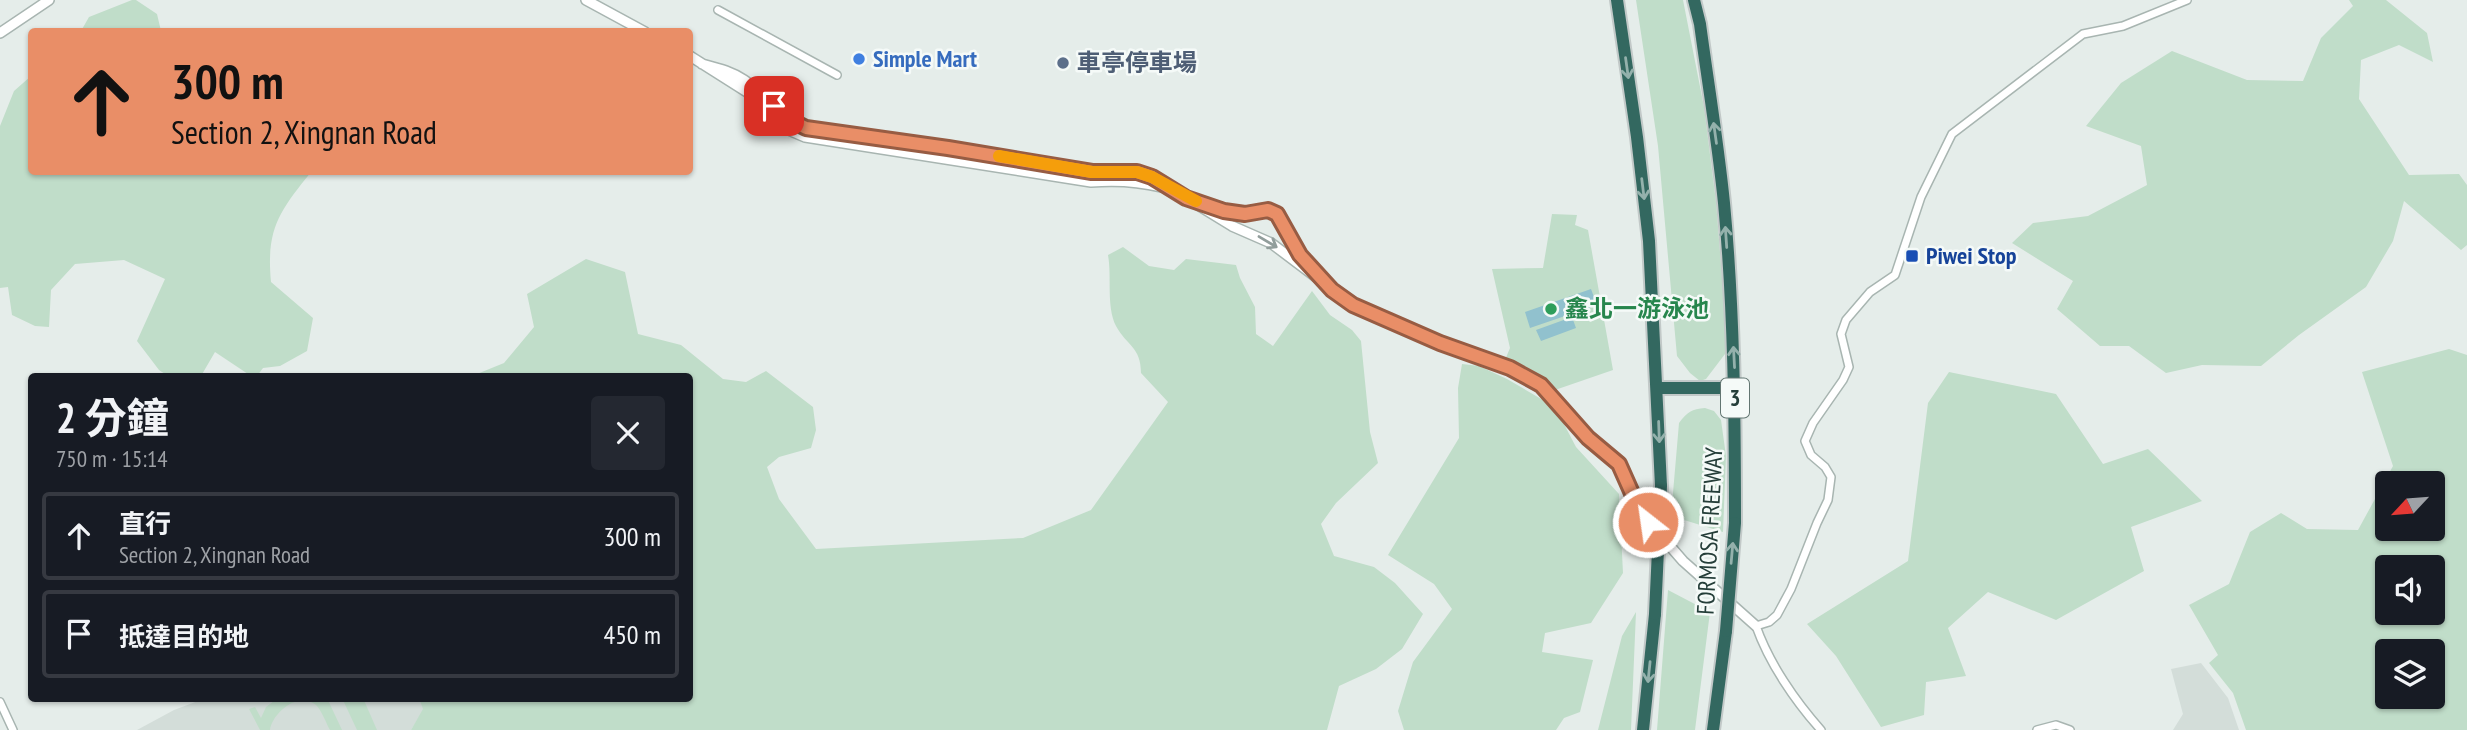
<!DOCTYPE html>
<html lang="zh-TW">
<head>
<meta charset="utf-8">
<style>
  body { margin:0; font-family:"PT Sans Narrow","Noto Sans TC",sans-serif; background:#242831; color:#f1f3f6; height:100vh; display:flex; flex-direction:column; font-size:26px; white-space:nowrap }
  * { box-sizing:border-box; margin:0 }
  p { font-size:23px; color:#9ea1a6 }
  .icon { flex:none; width:38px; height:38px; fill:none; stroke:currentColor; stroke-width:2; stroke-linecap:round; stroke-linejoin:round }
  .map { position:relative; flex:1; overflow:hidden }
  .panel { position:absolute; left:28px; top:373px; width:665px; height:329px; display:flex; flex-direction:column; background:#171b24; border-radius:7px; box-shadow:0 2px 5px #0004 }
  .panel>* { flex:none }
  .banner { position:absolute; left:28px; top:28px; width:665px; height:147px; border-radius:7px; box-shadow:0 2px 5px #0004; background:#e98e67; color:#111; overflow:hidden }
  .needle { width:46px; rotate:244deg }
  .tools { position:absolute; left:2375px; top:471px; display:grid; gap:14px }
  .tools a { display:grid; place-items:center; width:70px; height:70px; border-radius:7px; background:#171b24; box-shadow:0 2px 5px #0004; font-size:35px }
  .pin { position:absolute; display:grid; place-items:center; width:60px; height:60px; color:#fff; margin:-30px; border-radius:14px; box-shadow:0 4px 10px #0006 }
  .me { position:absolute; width:77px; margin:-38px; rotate:330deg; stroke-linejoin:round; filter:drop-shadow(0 0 5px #0008) }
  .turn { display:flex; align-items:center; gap:24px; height:147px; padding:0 28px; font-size:32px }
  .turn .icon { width:91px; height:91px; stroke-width:2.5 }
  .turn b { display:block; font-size:49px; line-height:60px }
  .round { display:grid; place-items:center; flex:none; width:74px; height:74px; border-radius:7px; background:#242831 }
  .summary { display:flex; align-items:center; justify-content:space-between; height:119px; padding:0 28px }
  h1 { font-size:42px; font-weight:700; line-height:52px }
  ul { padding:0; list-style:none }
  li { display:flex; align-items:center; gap:21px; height:88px; margin:0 14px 10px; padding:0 14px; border:4px solid #363941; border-radius:7px }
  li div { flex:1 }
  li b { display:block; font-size:26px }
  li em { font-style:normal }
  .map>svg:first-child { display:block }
</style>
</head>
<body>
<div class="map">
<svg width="2467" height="730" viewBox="0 0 2467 730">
  <rect width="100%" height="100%" fill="#e5edea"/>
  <path fill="#d3ddd9" d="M2201,663L2228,698L2239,730H2173L2183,714L2171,669Z
    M206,698H419L424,709L411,730H137L174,710Z"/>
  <path fill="#c0ddc9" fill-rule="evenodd" d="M132,0H136L157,14L161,31H81L89,17Z
    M1636,0H1683L1704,107L1716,202L1726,328L1725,354L1706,379L1700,381L1690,373L1677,356L1658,146Z
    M2349,0H2386L2427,33L2433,62L2399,45L2361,60L2359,99L2409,175L2459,174L2467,185V245L2461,250L2404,201L2393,241L2366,287L2299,335L2261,366L2202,365L2166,373L2129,346H2100L2057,309L2073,281L2012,243L2033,223L2088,216L2147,185L2141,146L2086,126L2121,83L2172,51L2247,80L2303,81L2321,38L2353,6Z
    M31,76L32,172H311C279,212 266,229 271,282L313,318L307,351L280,366L263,368L257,376H251L215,352L201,376H168L159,370L137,341L165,279L124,260L75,264L51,290L49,327L35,326L12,315L8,287L0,288V126L14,91Z
    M1552,214L1577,215L1575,225L1588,230L1613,370L1555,390L1537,376L1505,360L1510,348L1492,269L1543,268Z
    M1123,247L1149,266L1174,270L1186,259L1236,265L1240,278L1255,307L1256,334L1273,346L1312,291L1330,315L1352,330L1361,341L1370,432L1378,463L1336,503L1321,524L1334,556L1374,567L1395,583L1423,614L1402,649L1376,669L1339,686L1327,730H411L423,709L419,698H690V376H472L504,363L534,327L527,294L586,259L625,272L638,334L681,345L723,379L746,382L766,371L813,407L816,430L811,448L779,457L767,467L779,499L816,549L1023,538L1091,510L1168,402L1141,373C1141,347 1127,346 1116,326C1106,306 1112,277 1108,255Z
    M2449,349L2467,355V730H2246L2233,693L2209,663L2218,655L2189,605L2229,584L2250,532L2281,513L2307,529L2358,530L2393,466L2362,372ZM2387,483H2432V528H2387ZM2387,567H2432V612H2387ZM2387,651H2432V696H2387Z
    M1462,364L1479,366L1507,379L1555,407L1576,447L1619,494L1623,573L1591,623L1545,633L1542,652L1593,660L1580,712L1564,718L1556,730H1404L1398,711L1413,662L1452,609L1434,584L1388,555L1459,438L1458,388Z
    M1949,372L2056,394L2103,464L2148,449L2202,501L2131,527L2144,571L2056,620L1988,592L1948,628L1966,676L1926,682L1924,715L1881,727L1836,656L1807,624L1908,561L1928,403Z
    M1705,408L1714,411L1721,420L1726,456L1723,532L1671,516L1679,423C1687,412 1692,409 1705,408Z
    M1668,590L1710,612L1695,730H1657Z
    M1636,612L1631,730H1598L1622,636Z
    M278,698H327L342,730H330C326,723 322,711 316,705C299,690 272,713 270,730H260L249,709L255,707L261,718L266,707Z
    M342,698H363L377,730H357Z"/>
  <path fill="#91c1ce" d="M1591,289L1597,305L1530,328L1525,312Z
    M1572,317L1576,328L1541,341L1536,330Z"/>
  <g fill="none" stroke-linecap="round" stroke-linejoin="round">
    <g stroke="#a8b5b1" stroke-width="10">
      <path id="minor" d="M718,10L837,75
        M0,702L13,730
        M1821,730C1795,701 1769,663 1756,626L1769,622L1777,615L1791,589L1817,523L1828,500L1831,477L1825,467L1811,455L1805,441L1813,423L1843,380L1849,367L1841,334L1846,320L1870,292L1895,275L1921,197L1952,134L2083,34L2123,26L2187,0
        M2037,730L2056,725L2070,730"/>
    </g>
    <g stroke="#a8b5b1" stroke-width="12">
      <path id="tertiary" d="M586,0L645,32
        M0,33L49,0
        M690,56L750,94L791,131L805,137L1091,182C1115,180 1137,181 1161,187
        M702,64C717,68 731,71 744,80C766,95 782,116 806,128L948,148L1092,172H1137L1152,177L1232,226L1271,243L1353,305L1440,343L1510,368L1541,385L1588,438L1619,464L1635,500L1649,522L1683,561L1756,626
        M1205,205L1236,215L1268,210L1277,214L1300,255L1317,273"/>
    </g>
    <g stroke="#c2c9c8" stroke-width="16">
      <path id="motorway" d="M1617,0L1637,137L1649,241L1661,486
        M1694,0L1700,24C1708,83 1718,143 1724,203C1734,310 1735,416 1735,523
        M1657,388H1735
        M1643,730L1655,614
        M1713,730L1726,631"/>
    </g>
    <use href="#minor" stroke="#fff" stroke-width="7"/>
    <use href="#tertiary" stroke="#fff" stroke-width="9"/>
    <use href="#motorway" stroke="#336860" stroke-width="12"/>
    <g stroke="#c2c9c8" stroke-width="16" stroke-linecap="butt">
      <path id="motorway-bridge" d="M1655,614L1661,486
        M1726,631L1735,523"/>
    </g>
    <use href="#motorway-bridge" stroke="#336860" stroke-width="12"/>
  </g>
  <defs><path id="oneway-shaft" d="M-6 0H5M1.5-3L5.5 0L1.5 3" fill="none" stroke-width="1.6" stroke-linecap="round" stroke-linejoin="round" transform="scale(1.75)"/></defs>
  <g stroke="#94b1ac">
    <use href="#oneway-shaft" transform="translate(1627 68) rotate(82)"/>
    <use href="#oneway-shaft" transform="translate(1715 133) rotate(-98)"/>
    <use href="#oneway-shaft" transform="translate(1643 189) rotate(83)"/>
    <use href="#oneway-shaft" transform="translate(1726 237) rotate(-94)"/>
    <use href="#oneway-shaft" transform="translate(1734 357) rotate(-93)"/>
    <use href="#oneway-shaft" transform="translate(1659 432) rotate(88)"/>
    <use href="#oneway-shaft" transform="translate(1732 553) rotate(-85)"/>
    <use href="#oneway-shaft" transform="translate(1649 672) rotate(96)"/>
  </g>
  <use stroke="#929e9c" href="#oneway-shaft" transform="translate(1268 242) rotate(31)"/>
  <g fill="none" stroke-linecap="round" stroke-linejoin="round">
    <g stroke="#975c43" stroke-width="18">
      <path id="route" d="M774,106L794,122L806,128L948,148L1092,172H1137L1152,177L1186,198L1224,211L1245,214L1268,210L1277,214L1300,255L1332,290L1353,305L1440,343L1510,368L1541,385L1588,438L1619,464L1635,500L1648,522"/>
    </g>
    <use href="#route" stroke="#e98e67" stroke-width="12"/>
    <path stroke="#f59e0b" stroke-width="12" d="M999,156L1092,172H1137L1152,177L1196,201"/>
  </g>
  <circle fill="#3f7fe0" stroke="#f5faf8" stroke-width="2.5" cx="859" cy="59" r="7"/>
  <circle fill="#5c6f8a" stroke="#f5faf8" stroke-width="2.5" cx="1063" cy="63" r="7"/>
  <rect fill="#1a4fb4" stroke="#f5faf8" stroke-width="2.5" x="1905" y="249" width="14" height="14" rx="3.5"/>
  <circle fill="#2e9e5b" stroke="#f5faf8" stroke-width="2.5" cx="1551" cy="309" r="7"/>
  <g text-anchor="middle" stroke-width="5" stroke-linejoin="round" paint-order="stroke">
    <rect fill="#f5faf8" stroke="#637672" stroke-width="2" x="1721" y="378.5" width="28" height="39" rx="5"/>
    <g font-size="23" font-weight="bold" fill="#253e39">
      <text x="1735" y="406">3</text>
    </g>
    <g font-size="24" font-weight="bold" fill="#366cbe" stroke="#f5faf8" text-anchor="start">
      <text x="873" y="67">Simple Mart</text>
    </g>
    <g font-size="24" font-weight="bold" fill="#4e5e75" stroke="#f5faf8" text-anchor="start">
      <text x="1077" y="71">車亭停車場</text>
    </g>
    <g font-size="24" font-weight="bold" fill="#164399" stroke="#f5faf8" text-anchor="start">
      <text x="1926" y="264">Piwei Stop</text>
    </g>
    <g font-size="24" font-weight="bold" fill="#27864d" stroke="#f5faf8" text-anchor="start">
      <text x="1565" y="317">鑫北一游泳池</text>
    </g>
    <g font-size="24" fill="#253e39" stroke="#f5faf8">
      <text transform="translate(1710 531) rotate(-87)" y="8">FORMOSA FREEWAY</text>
    </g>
  </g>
</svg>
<div class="tools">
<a><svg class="needle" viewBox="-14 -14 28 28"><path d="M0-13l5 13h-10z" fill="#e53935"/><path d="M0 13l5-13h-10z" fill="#9ea1a6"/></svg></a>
<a><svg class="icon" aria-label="sound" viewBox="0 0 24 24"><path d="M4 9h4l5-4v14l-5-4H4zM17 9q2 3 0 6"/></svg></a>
<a><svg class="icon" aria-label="layers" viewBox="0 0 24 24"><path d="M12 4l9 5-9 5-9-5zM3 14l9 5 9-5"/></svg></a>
</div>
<div class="pin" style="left:774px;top:106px;background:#d93025"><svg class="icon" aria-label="arrive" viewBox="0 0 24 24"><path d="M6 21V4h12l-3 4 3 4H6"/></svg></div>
<svg class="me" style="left:1648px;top:522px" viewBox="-20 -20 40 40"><circle r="17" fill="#e98e67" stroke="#fff" stroke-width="3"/><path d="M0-11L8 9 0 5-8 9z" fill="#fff"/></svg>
<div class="banner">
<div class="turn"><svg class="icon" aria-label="ahead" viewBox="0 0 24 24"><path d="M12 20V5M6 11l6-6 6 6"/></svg><div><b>300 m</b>Section 2, Xingnan Road</div></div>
</div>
<section class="panel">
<div class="summary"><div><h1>2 分鐘</h1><p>750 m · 15:14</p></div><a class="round"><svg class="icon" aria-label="close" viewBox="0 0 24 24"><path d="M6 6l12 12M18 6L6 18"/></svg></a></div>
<ul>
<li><svg class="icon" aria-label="ahead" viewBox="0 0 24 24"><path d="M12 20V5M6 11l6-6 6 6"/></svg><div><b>直行</b><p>Section 2, Xingnan Road</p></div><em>300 m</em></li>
<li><svg class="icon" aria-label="arrive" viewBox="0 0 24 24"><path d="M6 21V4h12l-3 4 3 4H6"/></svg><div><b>抵達目的地</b></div><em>450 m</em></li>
</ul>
</section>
</div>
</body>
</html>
